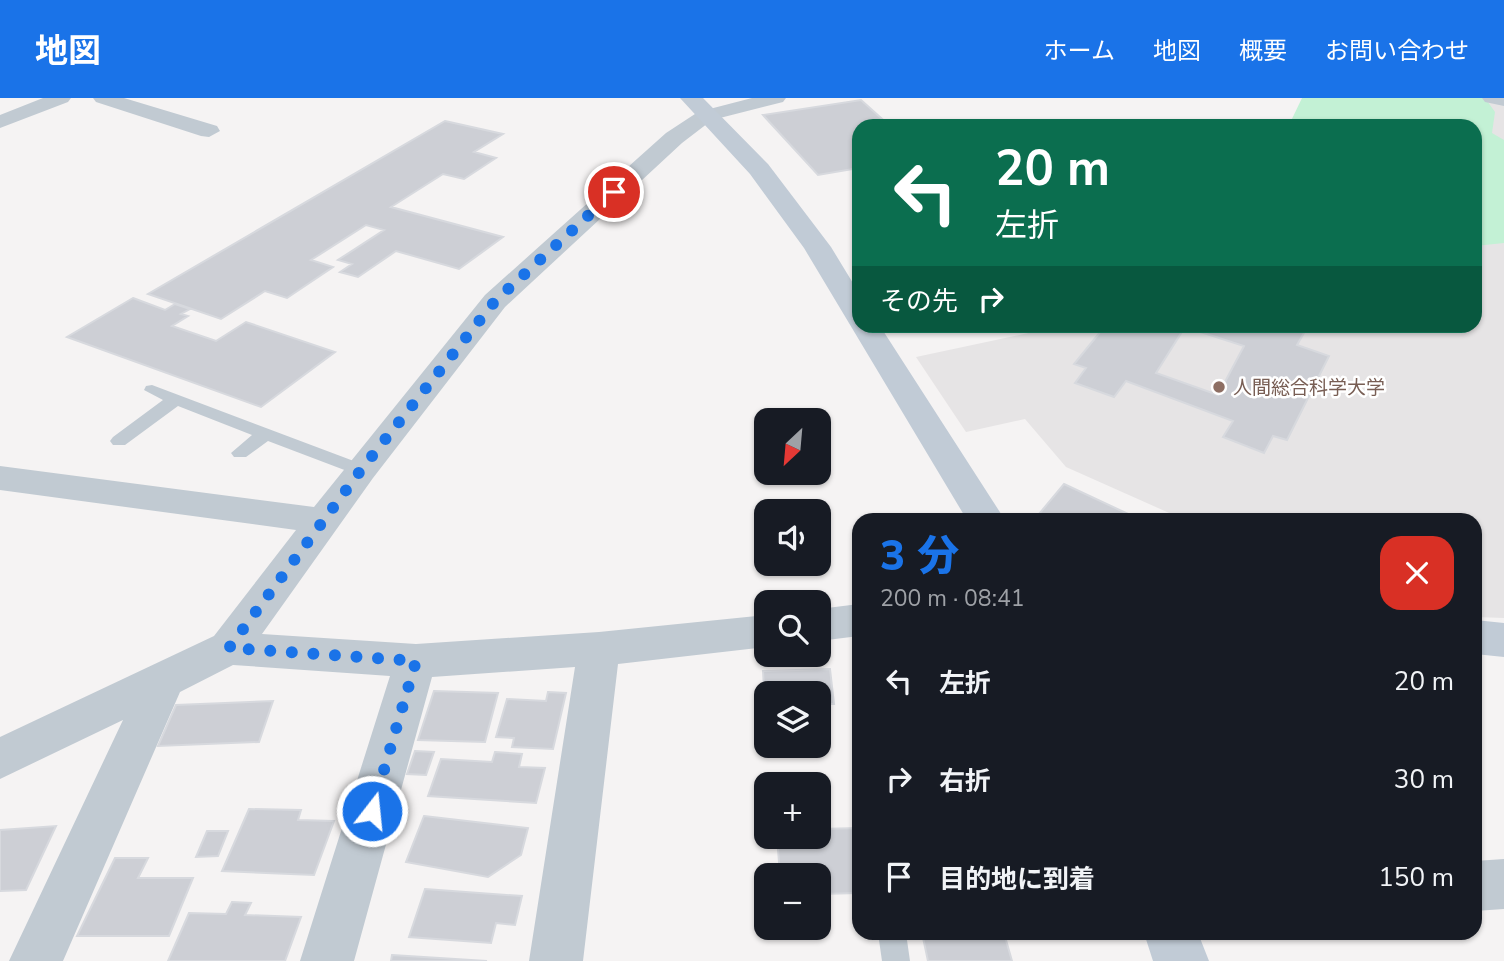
<!DOCTYPE html>
<html lang="ja">
<head>
<meta charset="utf-8">
<style>
  body { margin:0; font-family:"Nunito Sans","Noto Sans JP",sans-serif; background:#20242c; color:#f1f3f6; height:100vh; display:flex; flex-direction:column; font-size:26px; white-space:nowrap }
  * { box-sizing:border-box; margin:0 }
  p { font-size:23px; color:#9ea1a6 }
  .icon { flex:none; width:38px; height:38px; fill:none; stroke:currentColor; stroke-width:2; stroke-linecap:round; stroke-linejoin:round }
  .map { position:relative; flex:1; overflow:hidden }
  .panel { position:absolute; left:852px; top:415px; width:630px; height:427px; display:flex; flex-direction:column; background:#171b24; border-radius:21px; box-shadow:0 2px 5px #0004 }
  .panel>* { flex:none }
  .top-card { position:absolute; left:852px; top:21px; width:630px; height:214px; border-radius:21px; box-shadow:0 2px 5px #0004; background:#0b6e4f; color:#fff; overflow:hidden }
  .needle { width:46px; rotate:206deg }
  .fabs { position:absolute; left:754px; top:310px; display:grid; gap:14px }
  .fabs a { display:grid; place-items:center; width:77px; height:77px; border-radius:14px; background:#171b24; box-shadow:0 2px 5px #0004; font-size:35px }
  .pin { position:absolute; display:grid; place-items:center; width:60px; height:60px; color:#fff; margin:-30px; border:4px solid #fff; border-radius:50%; box-shadow:0 2px 7px #0007 }
  .me { position:absolute; width:77px; margin:-38px; rotate:16deg; stroke-linejoin:round; filter:drop-shadow(0 0 5px #0008) }
  .turn { display:flex; align-items:center; gap:24px; height:147px; padding:0 28px; font-size:32px }
  .turn .icon { width:91px; height:91px; stroke-width:2.5 }
  .turn b { display:block; font-size:49px; line-height:60px }
  .then { display:flex; align-items:center; height:66px; padding:0 28px; background:#0003; gap:14px; font-size:26px }
  .round { display:grid; place-items:center; flex:none; width:74px; height:74px; border-radius:21px; background:#20242c }
  .overview { display:flex; align-items:center; justify-content:space-between; height:119px; padding:0 28px }
  h1 { font-size:42px; font-weight:800; line-height:52px; color:#1a73e8 }
  ul { padding:0; list-style:none }
  li { display:flex; align-items:center; gap:21px; height:98px; padding:0 28px }
  li div { flex:1 }
  li b { display:block; font-size:26px }
  li em { font-style:normal }
  header { display:flex; align-items:center; gap:42px; box-sizing:border-box; height:98px; padding:0 35px; background:#1a73e8; color:#fff }
  header strong { font-size:33px }
  nav { display:flex; gap:38px; margin-inline-start:auto; font-size:24px }
  .map>svg:first-child { display:block }
</style>
</head>
<body>
<header>
<strong>地図</strong>
<nav><a>ホーム</a><a>地図</a><a>概要</a><a>お問い合わせ</a></nav>
</header>
<div class="map">
<svg width="1504" height="863" viewBox="0 0 1504 863">
  <rect width="100%" height="100%" fill="#f5f3f3"/>
  <path fill="#e6e4e5" d="M1480,0L1504,7V520L1475,519V422H1185L1066,369L1025,321L966,334L916,259L1033,234L1028,228H1475V28Z"/>
  <path fill="#c3f1d5" d="M1302,0H1485L1495,14L1492,35L1504,42V145L1475,148V28H1282L1290,25Z"/>
  <path fill="#cdcfd5" stroke="#d7d9de" stroke-width="2" fill-rule="evenodd" d="M861,2L890,28H859V70L818,77L763,17Z
    M445,23L503,36L474,54L496,60L464,81L443,76L391,109L503,139L459,171L396,153L358,179L340,174L352,166L338,162L384,132L366,127L311,162L333,169L287,200L265,193L221,221L148,196Z
    M133,200L165,212L175,206L190,211L181,216L188,218L172,228L216,243L246,224L335,254L261,309L67,239Z
    M1105,228H1308L1297,247L1329,258L1287,342L1273,338L1264,355L1223,339L1233,323L1126,283L1114,299L1075,285L1086,270L1074,266ZM1185,229L1244,248L1218,297L1156,275Z
    M1064,386L1141,422H1034Z
    M830,571L834,606H819V595H766L765,608L763,573Z
    M434,593L498,595L485,644L418,642Z
    M548,594L566,595L553,651L512,649L514,640L496,639L507,601L546,603Z
    M273,603L259,644L158,648L176,607Z
    M415,653L434,654L426,677L407,676Z
    M495,654L522,656L519,669L545,670L536,705L428,698L441,661L492,664Z
    M249,711L301,712L298,722L334,723L314,777L222,773Z
    M424,718L528,730L521,757L488,779L406,764Z
    M56,728L26,792L0,793V732Z
    M859,730V795L819,796V777H780L777,738H819V731Z
    M207,733H228L218,758L196,759Z
    M115,760H148L138,780H193L169,838H77Z
    M425,791L522,798L515,827L496,825L491,845L409,839Z
    M232,804L251,805L245,817L301,819L285,863H168L189,815L226,816Z
    M922,835H1004L1012,863H928Z
    M392,857L487,863H391Z"/>
  <g fill="none" stroke-linecap="round" stroke-linejoin="round">
    <path fill="#c1cad2" fill-rule="evenodd" d="M152,287L367,368L370,372L367,376H355L268,343L246,359H234L231,355L252,337L178,308L125,347H113L110,343L113,339L163,302L144,292L146,288Z
      M878,835H906L910,863H882Z"/>
    <path fill="#c1cad2" fill-rule="evenodd" d="M43,0H71L68,4L0,30V17Z
      M93,0H124L217,28L220,33L209,39L201,38L96,4Z
      M752,0H786L783,4L712,22L682,45L505,209L373,380L262,536L416,546L599,534L766,517V549L618,566L583,863H529L575,569L432,579L354,863H300L390,578L233,567L180,594L63,863H9L123,622L0,681V639L214,538L296,432L0,392V368L314,409L485,197L666,35L698,14Z
      M1482,0H1504V8L1485,4Z
      M859,506V538L819,543V511Z
      M1504,761V811L1475,813V763Z"/>
    <path fill="#c1cbd6" fill-rule="evenodd" d="M680,0H703L768,66L831,149L859,195V228H880L1005,422H967L804,150L750,76Z
      M1475,522L1504,525V559L1475,556Z
      M1144,835H1198L1209,863H1153Z"/>
  </g>
  <g fill="none" stroke-linecap="round" stroke-linejoin="round">
    <path stroke="#1a73e8" stroke-width="12" stroke-dasharray="0 21.6" d="M372,713L416,563L229,550L361,372L495,203L614,94"/>
  </g>
  <circle fill="#8d6e63" stroke="#fff" stroke-width="2.5" cx="1219" cy="289" r="7"/>
  <g text-anchor="middle" stroke-width="5" stroke-linejoin="round" paint-order="stroke">
    <g font-size="19" fill="#785e54" stroke="#fff" text-anchor="start">
      <text x="1233" y="296">人間総合科学大学</text>
    </g>
  </g>
</svg>
<div class="fabs">
<a><svg class="needle" viewBox="-14 -14 28 28"><path d="M0-13l5 13h-10z" fill="#e53935"/><path d="M0 13l5-13h-10z" fill="#9ea1a6"/></svg></a>
<a><svg class="icon" aria-label="sound" viewBox="0 0 24 24"><path d="M4 9h4l5-4v14l-5-4H4zM17 9q2 3 0 6"/></svg></a>
<a><svg class="icon" aria-label="search" viewBox="0 0 24 24"><circle cx="10" cy="10" r="6"/><path d="M15 15l6 6"/></svg></a>
<a><svg class="icon" aria-label="layers" viewBox="0 0 24 24"><path d="M12 4l9 5-9 5-9-5zM3 14l9 5 9-5"/></svg></a>
<a>+</a>
<a>−</a>
</div>
<div class="pin" style="left:614px;top:94px;background:#d93025"><svg class="icon" aria-label="arrive" viewBox="0 0 24 24"><path d="M6 21V4h12l-3 4 3 4H6"/></svg></div>
<svg class="me" style="left:372px;top:713px" viewBox="-20 -20 40 40"><circle r="17" fill="#1a73e8" stroke="#fff" stroke-width="3"/><path d="M0-11L8 9 0 5-8 9z" fill="#fff"/></svg>
<div class="top-card">
<div class="turn"><svg class="icon" aria-label="left" viewBox="0 0 24 24"><path d="M17 20v-9H6M10 6l-5 5 5 5"/></svg><div><b>20 m</b>左折</div></div>
<div class="then">その先<svg class="icon" aria-label="right" viewBox="0 0 24 24"><path d="M7 20v-9h11M14 6l5 5-5 5"/></svg></div>
</div>
<section class="panel">
<div class="overview"><div><h1>3 分</h1><p>200 m · 08:41</p></div><a class="round" style="background:#d93025;color:#fff"><svg class="icon" aria-label="close" viewBox="0 0 24 24"><path d="M6 6l12 12M18 6L6 18"/></svg></a></div>
<ul>
<li><svg class="icon" aria-label="left" viewBox="0 0 24 24"><path d="M17 20v-9H6M10 6l-5 5 5 5"/></svg><div><b>左折</b></div><em>20 m</em></li>
<li><svg class="icon" aria-label="right" viewBox="0 0 24 24"><path d="M7 20v-9h11M14 6l5 5-5 5"/></svg><div><b>右折</b></div><em>30 m</em></li>
<li><svg class="icon" aria-label="arrive" viewBox="0 0 24 24"><path d="M6 21V4h12l-3 4 3 4H6"/></svg><div><b>目的地に到着</b></div><em>150 m</em></li>
</ul>
</section>
</div>
</body>
</html>
